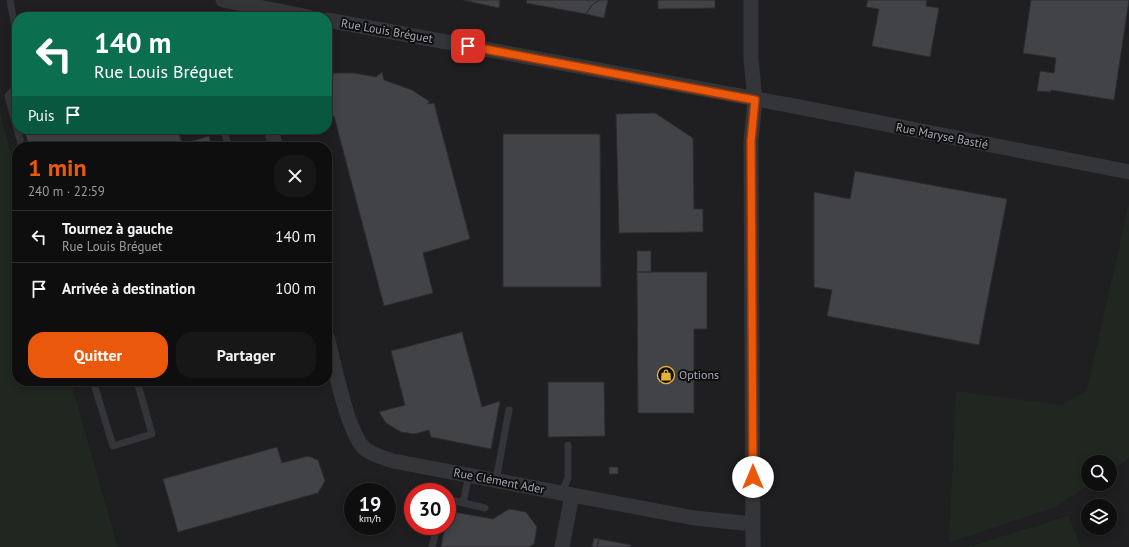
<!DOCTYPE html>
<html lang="fr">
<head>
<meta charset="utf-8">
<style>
  body { margin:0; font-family:"PT Sans",sans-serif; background:#171718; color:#f1f3f6; height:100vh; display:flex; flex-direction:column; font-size:15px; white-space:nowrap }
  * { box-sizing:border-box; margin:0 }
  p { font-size:13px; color:#9b9c9e }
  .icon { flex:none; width:22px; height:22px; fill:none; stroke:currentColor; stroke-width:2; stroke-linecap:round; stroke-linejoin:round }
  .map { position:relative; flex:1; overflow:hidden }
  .sheet { position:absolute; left:12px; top:142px; width:320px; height:244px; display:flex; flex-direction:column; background:#0e0e0f; border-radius:16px; box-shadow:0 2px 10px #0003,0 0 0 1px #2e2e2f }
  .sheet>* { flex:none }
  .guide { position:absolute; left:12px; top:12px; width:320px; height:122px; border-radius:16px; box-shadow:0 2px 10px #0003,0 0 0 1px #2e2e2f; background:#0b6e4f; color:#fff; overflow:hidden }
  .tools { position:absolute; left:1081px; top:455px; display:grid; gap:8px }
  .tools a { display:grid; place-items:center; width:36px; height:36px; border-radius:50%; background:#0e0e0f; box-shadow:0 2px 10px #0003,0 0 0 1px #2e2e2f; font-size:20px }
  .speed { position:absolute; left:344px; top:483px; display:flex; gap:8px; font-size:20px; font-weight:700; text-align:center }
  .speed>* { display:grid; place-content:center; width:52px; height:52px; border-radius:50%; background:#0e0e0f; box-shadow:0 2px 10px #0003,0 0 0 1px #2e2e2f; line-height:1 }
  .speed small { font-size:10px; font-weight:400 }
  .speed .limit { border:6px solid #d22; background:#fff; color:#111 }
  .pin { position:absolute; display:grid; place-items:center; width:34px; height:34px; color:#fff; margin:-17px; border-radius:8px; box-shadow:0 2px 6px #0006 }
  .me { position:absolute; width:44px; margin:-22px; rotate:0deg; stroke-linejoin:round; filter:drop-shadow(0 0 3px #0008) }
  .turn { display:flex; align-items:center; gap:14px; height:84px; padding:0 16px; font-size:18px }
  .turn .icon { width:52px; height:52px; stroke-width:2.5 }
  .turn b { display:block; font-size:28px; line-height:34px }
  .then { display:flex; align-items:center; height:38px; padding:0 16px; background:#0003; gap:8px; font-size:15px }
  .round { display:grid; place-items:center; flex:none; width:42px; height:42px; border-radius:16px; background:#171718 }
  .head { display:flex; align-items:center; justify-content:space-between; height:68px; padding:0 16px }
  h1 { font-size:24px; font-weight:700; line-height:30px; color:#ea580c }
  .button { display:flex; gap:8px; margin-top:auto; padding:8px 16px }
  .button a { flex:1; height:46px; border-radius:16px; background:#ea580c; color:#fff; font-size:16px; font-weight:700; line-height:46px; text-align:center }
  .button a+a { background:#171718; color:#f1f3f6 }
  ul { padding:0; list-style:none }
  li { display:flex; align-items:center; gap:12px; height:52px; padding:0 16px; border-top:1px solid #2e2e2f }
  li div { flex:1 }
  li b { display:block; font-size:15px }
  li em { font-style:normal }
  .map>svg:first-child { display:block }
</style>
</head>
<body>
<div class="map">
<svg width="1129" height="547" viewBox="0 0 1129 547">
  <rect width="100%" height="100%" fill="#131314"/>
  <path fill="#1f1f21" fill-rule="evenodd" d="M0,0H1129V547H1081L1069,515L967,547H118L71,381H327V147H17V176L0,111ZM17,17H327V129H17ZM1088,462H1110V484H1088ZM353,492H387V526H353ZM413,492H447V526H413ZM1088,506H1110V528H1088Z"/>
  <path fill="#1f2720" d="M0,111L17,176V381H71L118,547H0Z
    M1129,203V458L1110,471V462H1088V484H1090L1057,506L949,543L956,391L1062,405L1087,390Z
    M1069,515L1081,547H967Z"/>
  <path fill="#424347" stroke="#2d2d30" d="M463,0H500L499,8Z
    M527,0H600L592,5L586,14L526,3Z
    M599,0H608L604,18L586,14L592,5Z
    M658,0H715V8L658,9Z
    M868,0H927L926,6L939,8L930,57L872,46L879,9L866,7Z
    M1031,0H1129L1114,100L1051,90V92L1037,91L1040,71L1054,73L1056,58L1023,53Z
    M382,72L384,80L412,90L429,101L428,104L434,103L470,239L423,253L433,293L384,306L334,116L328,117L327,112V73H354L376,77Z
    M655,113L693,138L694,209H703V232L619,233L616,114Z
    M24,129H178L182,144L209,136L212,147H29Z
    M503,134H600L601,287H503Z
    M855,171L1007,199L979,345L827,316L832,290L814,287V192L850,199Z
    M637,251H651V272H637Z
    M637,272H707V329H694V413H638Z
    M462,332L482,407L500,401L491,449L431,437L429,430L414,434L401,432L386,423L379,412L405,405L391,351Z
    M548,382H604L605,436L548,437Z
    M277,447L282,463L308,456L318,460L325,481L318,493L178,532L163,479Z
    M609,467H618V474H609Z
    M509,509L526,512L537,527L534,544L529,547H441L445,526H447L448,511L493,519Z
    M594,538L599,539L597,547H592Z
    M599,539L631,545L630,547H597Z"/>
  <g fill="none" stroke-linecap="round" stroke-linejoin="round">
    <path stroke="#343539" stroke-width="7" d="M10,0L17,38
      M17,86L8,96L22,147
      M223,129L229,147
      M93,381L113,446L152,434L137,381
      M496,480L509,410
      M562,492L568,478V445
      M447,499L485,508
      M463,503L469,475
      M432,547L437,526"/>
    <path stroke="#343539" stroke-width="15" d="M223,0L309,17
      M751,0V60L755,100L751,141L753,547
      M327,20L794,106L1129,172
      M271,129L276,147
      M327,337C334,362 347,433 365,449C373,455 384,458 393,461L694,518L753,524
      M562,547L572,495"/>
  </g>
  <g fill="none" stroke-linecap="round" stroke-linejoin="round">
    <g stroke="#983908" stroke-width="10">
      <path id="route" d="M468,46L755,100L751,141L753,477"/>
    </g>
    <use href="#route" stroke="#ea580c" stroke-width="7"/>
  </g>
  <defs>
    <g id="shop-ring" transform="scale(0.9)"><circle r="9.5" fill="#0e0e0f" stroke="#e7b138" stroke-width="1.5"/><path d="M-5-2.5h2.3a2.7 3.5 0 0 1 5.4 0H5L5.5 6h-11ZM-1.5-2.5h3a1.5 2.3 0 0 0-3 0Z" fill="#e7b138"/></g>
  </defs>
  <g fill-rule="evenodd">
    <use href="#shop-ring" x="666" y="375"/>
  </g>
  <g text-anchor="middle" stroke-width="4" stroke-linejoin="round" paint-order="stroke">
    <g font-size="12" fill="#a5a9b4" stroke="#0e0e0f">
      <text transform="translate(387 31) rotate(10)" y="4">Rue Louis Bréguet</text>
      <text transform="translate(942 136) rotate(11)" y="4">Rue Maryse Bastié</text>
      <text transform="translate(499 481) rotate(11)" y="4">Rue Clément Ader</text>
    </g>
    <g font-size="12" fill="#a5a9b4" stroke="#0e0e0f" text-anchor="start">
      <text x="679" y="379">Options</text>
    </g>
  </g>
</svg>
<div class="tools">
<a><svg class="icon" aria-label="search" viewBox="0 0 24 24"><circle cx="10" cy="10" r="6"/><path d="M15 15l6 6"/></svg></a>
<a><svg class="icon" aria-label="layers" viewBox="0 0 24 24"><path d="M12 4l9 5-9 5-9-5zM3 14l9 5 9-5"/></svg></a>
</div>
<div class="speed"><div>19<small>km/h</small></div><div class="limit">30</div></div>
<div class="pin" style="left:468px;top:46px;background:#d93025"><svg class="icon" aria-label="arrive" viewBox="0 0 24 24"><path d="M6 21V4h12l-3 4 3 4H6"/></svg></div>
<svg class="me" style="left:753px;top:477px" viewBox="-20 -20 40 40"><circle r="19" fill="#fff"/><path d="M0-13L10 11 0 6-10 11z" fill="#ea580c"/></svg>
<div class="guide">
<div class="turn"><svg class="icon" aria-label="left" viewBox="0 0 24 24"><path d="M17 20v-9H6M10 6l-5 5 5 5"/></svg><div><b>140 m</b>Rue Louis Bréguet</div></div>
<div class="then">Puis<svg class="icon" aria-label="arrive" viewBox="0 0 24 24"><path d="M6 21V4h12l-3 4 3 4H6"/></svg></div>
</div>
<section class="sheet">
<div class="head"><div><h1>1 min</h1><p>240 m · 22:59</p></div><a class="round"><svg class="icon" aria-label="close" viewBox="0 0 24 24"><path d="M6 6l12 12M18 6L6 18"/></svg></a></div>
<ul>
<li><svg class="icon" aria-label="left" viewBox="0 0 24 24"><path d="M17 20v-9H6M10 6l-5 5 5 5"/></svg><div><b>Tournez à gauche</b><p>Rue Louis Bréguet</p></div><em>140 m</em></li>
<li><svg class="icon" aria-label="arrive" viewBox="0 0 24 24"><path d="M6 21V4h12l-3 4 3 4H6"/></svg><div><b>Arrivée à destination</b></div><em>100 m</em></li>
</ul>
<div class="button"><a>Quitter</a><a>Partager</a></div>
</section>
</div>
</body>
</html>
